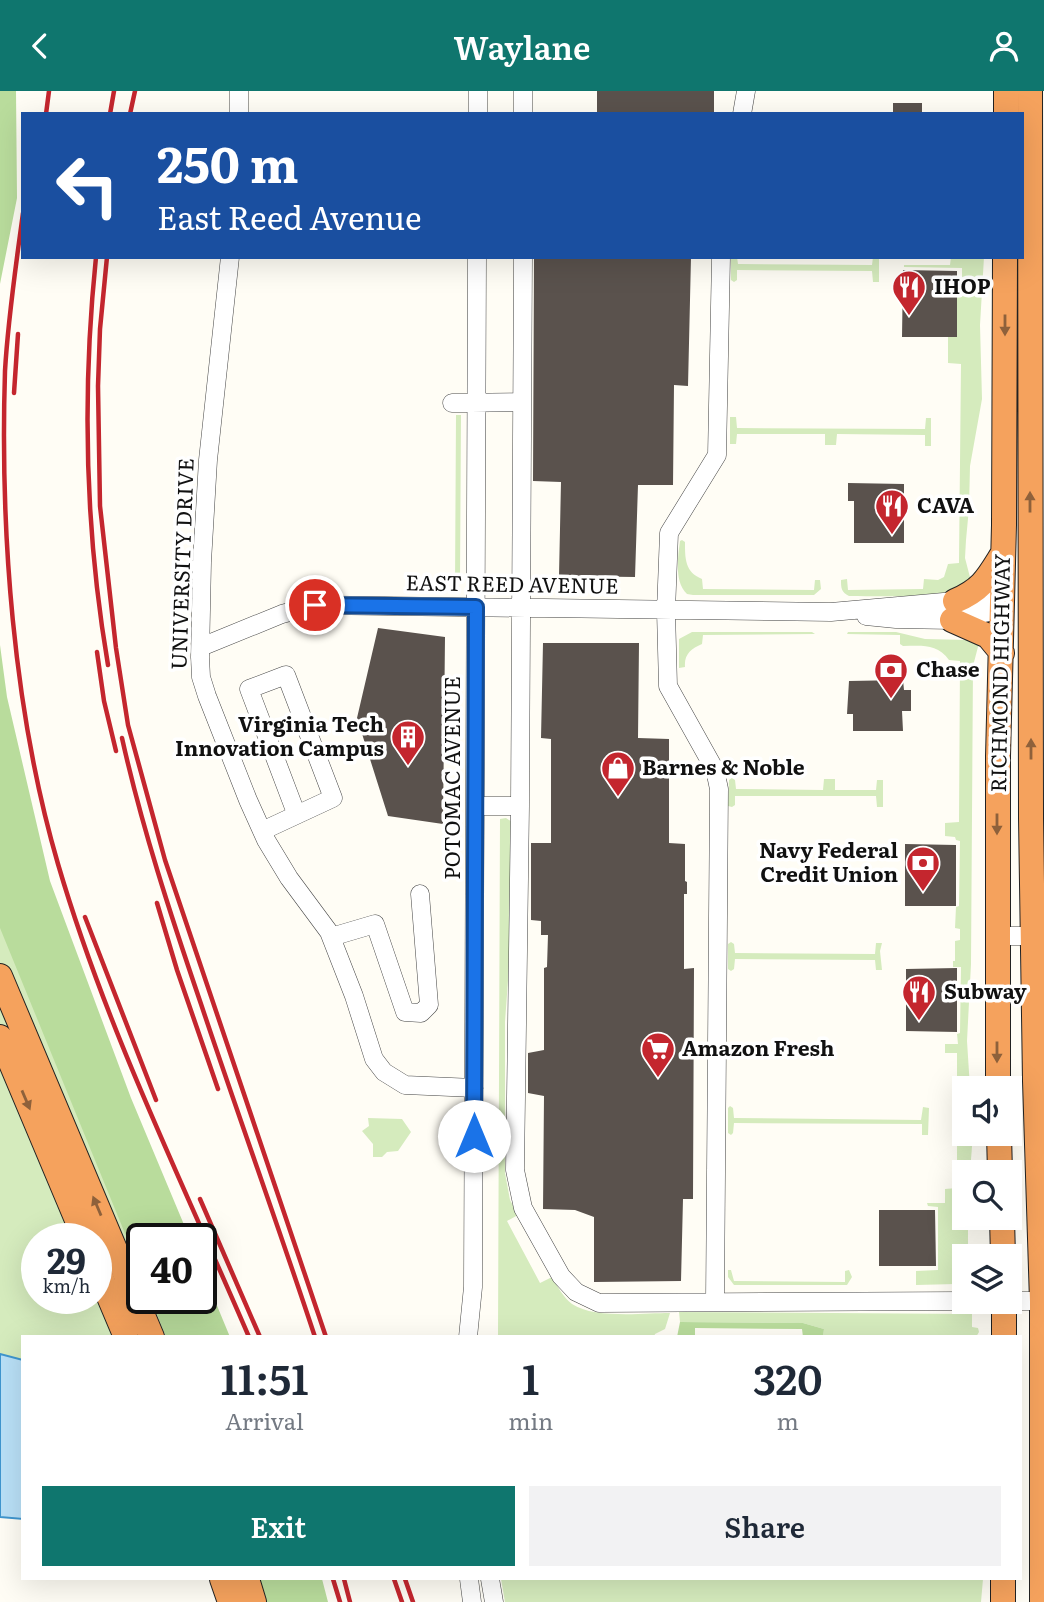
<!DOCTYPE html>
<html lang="en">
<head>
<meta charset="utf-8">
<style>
  body { margin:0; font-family:Literata,serif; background:#f2f2f3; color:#1f2937; height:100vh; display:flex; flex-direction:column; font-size:26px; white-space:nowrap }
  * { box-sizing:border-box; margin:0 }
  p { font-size:23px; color:#747a83 }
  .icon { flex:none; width:38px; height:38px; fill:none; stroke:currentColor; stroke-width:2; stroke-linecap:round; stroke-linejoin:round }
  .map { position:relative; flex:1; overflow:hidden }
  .sheet { position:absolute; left:21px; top:1244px; width:1001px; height:245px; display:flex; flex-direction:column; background:#fff; border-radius:0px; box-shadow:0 7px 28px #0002 }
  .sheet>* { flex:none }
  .top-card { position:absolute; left:21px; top:21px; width:1003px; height:147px; border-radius:0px; box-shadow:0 7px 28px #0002; background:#1a4fa0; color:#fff; overflow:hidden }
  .controls { position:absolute; left:952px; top:985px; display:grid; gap:14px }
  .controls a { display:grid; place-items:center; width:70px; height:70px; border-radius:0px; background:#fff; box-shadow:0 7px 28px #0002; font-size:35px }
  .speed { position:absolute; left:21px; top:1132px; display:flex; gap:14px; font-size:35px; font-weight:700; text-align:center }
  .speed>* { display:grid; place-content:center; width:91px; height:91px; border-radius:50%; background:#fff; box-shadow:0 7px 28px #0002; line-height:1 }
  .speed small { font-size:18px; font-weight:400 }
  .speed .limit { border:4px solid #111; border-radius:10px; background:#fff; color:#111 }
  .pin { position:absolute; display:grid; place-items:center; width:60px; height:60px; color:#fff; margin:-30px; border:4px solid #fff; border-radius:50%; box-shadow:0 2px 7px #0007 }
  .me { position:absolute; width:77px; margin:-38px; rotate:0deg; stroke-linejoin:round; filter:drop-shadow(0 0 5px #0008) }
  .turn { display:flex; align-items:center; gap:24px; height:147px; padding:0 21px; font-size:32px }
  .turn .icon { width:91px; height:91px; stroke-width:2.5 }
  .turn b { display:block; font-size:49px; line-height:60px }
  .eta { display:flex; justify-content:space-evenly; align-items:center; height:119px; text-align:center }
  .eta b { font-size:42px; font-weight:600; line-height:49px }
  .cta { display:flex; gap:14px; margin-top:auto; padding:14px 21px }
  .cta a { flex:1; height:80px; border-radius:0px; background:#0f766e; color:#fff; font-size:28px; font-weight:600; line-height:80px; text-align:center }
  .cta a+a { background:#f2f2f3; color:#1f2937 }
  header { display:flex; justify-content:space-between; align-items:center; height:91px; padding:0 21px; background:#0f766e; color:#fff; font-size:32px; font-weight:600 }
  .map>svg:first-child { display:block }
</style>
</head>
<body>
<header><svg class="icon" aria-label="back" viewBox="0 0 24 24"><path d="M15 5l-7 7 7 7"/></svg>Waylane<svg class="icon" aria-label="person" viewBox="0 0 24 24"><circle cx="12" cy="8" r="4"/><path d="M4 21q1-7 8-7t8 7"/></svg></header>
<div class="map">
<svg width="1044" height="1511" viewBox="0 0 1044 1511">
  <rect width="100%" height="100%" fill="#fffdf5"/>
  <path fill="#d5ebbd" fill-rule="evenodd" d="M731,166H737L738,173L872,174L873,166H879V191H873L872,180L737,179V189L734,191L731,189Z
    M951,166H984L980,234L982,308L970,375L969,417L966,449L965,467L972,494C941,508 884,505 849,505C841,501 841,497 841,489L847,488L848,499L923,498L924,488L938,489L944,486L948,473L959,472L961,273L948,272V246H957V191L962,190V177L904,176V174H950Z
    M456,324H461L460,489L455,494Z
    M730,326H736L737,337L925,338L926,327H931V355H925V344L837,343L836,354H825V343H737L736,353H730Z
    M682,449L685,451C685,468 685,481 702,488L703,498L814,499L815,489H820L821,498L814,504H693L687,503C674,491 678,466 680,450Z
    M692,541H812L815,543L703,544L702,553C691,558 684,563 685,576L679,577V548Z
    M848,541H896L925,548L968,549L979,552L973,575L971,873L967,950L970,997L964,998V1043H973L970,1081L964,1082V1127H968V1165L964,1166V1190L956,1193L916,1194V1180L938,1179V1116L928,1115L927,1112H945V1098L957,1097V962H945V953H958L957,943L960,942L961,876H953V870H955V850L960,849V838L955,837L956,816L959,815L960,750L956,749L955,746L945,745V732L959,731L960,570L949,569C937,552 921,555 903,555L900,553V544L847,543Z
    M732,687L735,689L736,698L823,699L824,688H835V699H876L877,689H883V716H877L876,705H735V714L732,716L728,715L729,689Z
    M506,727L512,731L510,862L505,931V1082L510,1109L518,1124L507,1130L540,1192L552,1186C558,1196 563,1206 572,1213C594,1228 644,1222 670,1222L665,1238L655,1243L654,1246L508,1244L498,1246L500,728Z
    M0,772L142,1148V1208H169L184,1246H23V1269L0,1263ZM37,1148H96V1208H37Z
    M731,851L734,853L735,862L875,863L876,852H882L880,860L882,879H876L875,869L735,868L734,878L731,880L728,878V853Z
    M730,1015L733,1017L734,1027L921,1029L923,1016L929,1017L928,1044H922V1033L734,1032L733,1042L731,1044L728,1042V1017Z
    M368,1027L402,1028L411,1041L398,1060L387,1061L382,1066H373V1053L362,1040L369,1035Z
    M728,1179H731L734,1190L845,1191V1180L849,1179L852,1186L847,1194H734L728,1186Z
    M679,1221L972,1223V1236L978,1237L979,1241L976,1246H823L824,1238L803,1232L680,1231Z
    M501,1488H983L981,1511H505Z"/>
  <path fill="#b9dc9c" d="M0,0H16L17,107L0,193Z
    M0,554L7,606L50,790L131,1007L190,1148H142V1184L0,837Z
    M201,1176L230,1246H166L151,1208H201Z
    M680,1231L803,1232L824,1238L823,1246H803L802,1238L695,1237V1246H677Z
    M256,1488H322L328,1511H264Z"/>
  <path fill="#b9e0f7" stroke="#3f96cf" stroke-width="2" d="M0,1263L23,1269V1428L0,1426Z"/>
  <path fill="#fffdf5" d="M1020,1304L1044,1306V1468H1020Z"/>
  <path fill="#5a524d" d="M597,0H714V23H597Z
    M893,12H922V23H893Z
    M534,166H691L688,295L674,294L673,394H638L635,486L559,485L561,391L533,390Z
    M903,179L957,180V246H902Z
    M848,392L904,393V452H854V410H848Z
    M378,537L445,546L443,733L388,725L357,627Z
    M543,552H639L638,647L669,648V752L685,753V790L687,791V803H684V878L694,877L693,1108H683L681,1190L594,1191V1126L575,1119L543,1118L544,1005L528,1002V962L544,959V877L547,876L548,844H541V830L531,829V752H551V648L541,647Z
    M903,589L904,599H911V620H902L903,640H853V623H847L849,590Z
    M905,753L956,754V815H905Z
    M957,877V941L906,940V878Z
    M879,1119H935L936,1175H879Z"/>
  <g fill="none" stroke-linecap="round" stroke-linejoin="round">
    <g stroke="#444" stroke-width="19">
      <path id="minor" d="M239,23V0
        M478,23V0
        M523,23V0
        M742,23L746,0
        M230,166L208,369L202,471L200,566L201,586L207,605L248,709L266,749L289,787L329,841L354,905L374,968L384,981L405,994L474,997
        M523,166L520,715L515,1079L523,1117L561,1185L576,1201L599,1212L964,1210
        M452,312L522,311
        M866,525L896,528L952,529L989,521L997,515H1002
        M201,556L282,523L315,514L831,521L955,510H989L997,515
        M476,715H520
        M262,740L333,707L286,584L249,598L296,722
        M996,845H1042
        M331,846L375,833L405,921L421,922L429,914L420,803
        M1010,1210H1044
        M715,1211L719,698L715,679L668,595L666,520L669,442L717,364L721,166
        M468,1246L473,1196L477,166
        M469,1488L472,1511
        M490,1488L494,1511"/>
    </g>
    <g stroke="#222" stroke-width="26">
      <path id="highway" d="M1030,0L1031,727L1035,990L1042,1210V1511
        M1006,23V0
        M955,510C983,498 988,486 1003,462
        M952,529L988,545L1002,562
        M0,885L152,1246
        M0,946L85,1148
        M998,998V665L1004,434L1005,166
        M999,1043L1000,1082
        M1002,1127L1003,1166
        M96,1175L126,1246
        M1004,1211V1246
        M222,1488L230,1511
        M247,1488L254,1511
        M1003,1511V1488"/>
    </g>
    <use href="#minor" stroke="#fff" stroke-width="18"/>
    <use href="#highway" stroke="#f5a25d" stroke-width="24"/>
    <path stroke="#c4262e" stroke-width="4.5" d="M46,23L49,0
      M110,23L114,0
      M130,23L135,0
      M23,122C16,174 8,227 5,280C0,439 13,619 58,773C106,937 182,1090 249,1246
      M96,166C82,302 85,439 108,574
      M107,166L100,238L98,295L100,415L116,557L128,634L165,769L326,1246
      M14,302L18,243
      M97,561L104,610L116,660
      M122,647C142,737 171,825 201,913C238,1024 278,1134 315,1246
      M157,812L177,879L218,998
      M85,826L156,1009
      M200,1108L260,1246
      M333,1488L340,1511
      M344,1488L350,1511
      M394,1488L402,1511
      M405,1488L413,1511"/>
  </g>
  <defs><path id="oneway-solid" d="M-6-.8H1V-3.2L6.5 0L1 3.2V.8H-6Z" transform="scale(1.75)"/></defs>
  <g fill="#8e613b">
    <use href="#oneway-solid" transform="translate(1005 234) rotate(90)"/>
    <use href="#oneway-solid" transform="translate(1030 411) rotate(-90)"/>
    <use href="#oneway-solid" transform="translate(1031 658) rotate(-90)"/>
    <use href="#oneway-solid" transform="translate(997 733) rotate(90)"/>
    <use href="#oneway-solid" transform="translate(997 961) rotate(90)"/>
    <use href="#oneway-solid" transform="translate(26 1009) rotate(67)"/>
    <use href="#oneway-solid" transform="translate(97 1115) rotate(-113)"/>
  </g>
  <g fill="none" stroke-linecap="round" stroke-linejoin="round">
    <g stroke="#114b97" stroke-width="18">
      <path id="route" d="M315,514L476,516L474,1045"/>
    </g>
    <use href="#route" stroke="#1a73e8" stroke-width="12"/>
  </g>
  <defs>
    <g id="restaurant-pin" transform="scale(1.75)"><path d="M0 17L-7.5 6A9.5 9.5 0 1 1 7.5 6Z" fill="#c4262e" stroke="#fff"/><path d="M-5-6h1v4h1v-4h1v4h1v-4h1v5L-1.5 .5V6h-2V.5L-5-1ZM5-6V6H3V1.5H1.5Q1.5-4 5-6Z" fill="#fff"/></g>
    <g id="bank-pin" transform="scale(1.75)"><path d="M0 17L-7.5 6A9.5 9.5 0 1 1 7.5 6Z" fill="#c4262e" stroke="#fff"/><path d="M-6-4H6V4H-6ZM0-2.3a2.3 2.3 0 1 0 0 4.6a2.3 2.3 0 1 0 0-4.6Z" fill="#fff"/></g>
    <g id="building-pin" transform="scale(1.75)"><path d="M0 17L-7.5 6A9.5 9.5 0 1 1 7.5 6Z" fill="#c4262e" stroke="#fff"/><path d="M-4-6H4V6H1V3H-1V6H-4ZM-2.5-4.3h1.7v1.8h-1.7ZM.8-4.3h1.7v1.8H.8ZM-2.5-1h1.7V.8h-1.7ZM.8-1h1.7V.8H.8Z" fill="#fff"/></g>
    <g id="shop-pin" transform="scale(1.75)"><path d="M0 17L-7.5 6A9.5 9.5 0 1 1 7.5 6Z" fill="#c4262e" stroke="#fff"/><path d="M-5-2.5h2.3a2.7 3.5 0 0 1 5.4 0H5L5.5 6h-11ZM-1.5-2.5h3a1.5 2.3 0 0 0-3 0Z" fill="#fff"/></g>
    <g id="supermarket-pin" transform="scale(1.75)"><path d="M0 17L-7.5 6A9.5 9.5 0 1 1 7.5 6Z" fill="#c4262e" stroke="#fff"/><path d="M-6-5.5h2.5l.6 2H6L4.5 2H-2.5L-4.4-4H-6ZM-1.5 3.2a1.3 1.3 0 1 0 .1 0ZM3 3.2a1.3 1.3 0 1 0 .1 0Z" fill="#fff"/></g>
  </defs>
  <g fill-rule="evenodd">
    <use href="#restaurant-pin" x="909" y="196"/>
    <use href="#restaurant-pin" x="892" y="415"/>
    <use href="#bank-pin" x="891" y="579"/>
    <use href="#building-pin" x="408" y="646"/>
    <use href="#shop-pin" x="618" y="677"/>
    <use href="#bank-pin" x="923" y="772"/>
    <use href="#restaurant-pin" x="919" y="901"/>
    <use href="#supermarket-pin" x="658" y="958"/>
  </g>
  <g text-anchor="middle" stroke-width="7" stroke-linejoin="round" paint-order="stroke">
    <g font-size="21" font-weight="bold" fill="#111" stroke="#fff" text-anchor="start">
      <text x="934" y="203">IHOP</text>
      <text x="917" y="422">CAVA</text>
      <text x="916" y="586">Chase</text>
      <text x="384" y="641" text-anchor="end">Virginia Tech<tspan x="384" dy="24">Innovation Campus</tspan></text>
      <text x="642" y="684">Barnes &amp; Noble</text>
      <text x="898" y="767" text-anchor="end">Navy Federal<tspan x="898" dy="24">Credit Union</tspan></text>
      <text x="944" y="908">Subway</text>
      <text x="682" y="965">Amazon Fresh</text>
    </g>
    <g font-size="21" fill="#111" stroke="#fff">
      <text transform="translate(183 473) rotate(-88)" y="7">UNIVERSITY DRIVE</text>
      <text transform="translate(512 494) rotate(1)" y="7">EAST REED AVENUE</text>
      <text transform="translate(1001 582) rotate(-89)" y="7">RICHMOND HIGHWAY</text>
      <text transform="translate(453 687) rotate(-90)" y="7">POTOMAC AVENUE</text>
    </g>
  </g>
</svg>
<div class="controls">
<a><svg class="icon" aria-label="sound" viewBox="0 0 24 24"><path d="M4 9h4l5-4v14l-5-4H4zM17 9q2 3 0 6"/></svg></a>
<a><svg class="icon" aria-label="search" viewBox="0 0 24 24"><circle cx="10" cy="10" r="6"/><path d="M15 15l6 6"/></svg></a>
<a><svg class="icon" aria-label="layers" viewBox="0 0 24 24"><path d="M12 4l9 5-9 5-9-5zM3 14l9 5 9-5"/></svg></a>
</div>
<div class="speed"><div>29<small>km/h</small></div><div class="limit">40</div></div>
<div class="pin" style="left:315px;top:514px;background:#d93025"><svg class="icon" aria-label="arrive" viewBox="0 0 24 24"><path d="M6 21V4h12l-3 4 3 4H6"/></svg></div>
<svg class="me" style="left:474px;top:1045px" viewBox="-20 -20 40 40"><circle r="19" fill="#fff"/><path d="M0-13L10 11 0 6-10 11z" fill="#1a73e8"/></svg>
<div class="top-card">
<div class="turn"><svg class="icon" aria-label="left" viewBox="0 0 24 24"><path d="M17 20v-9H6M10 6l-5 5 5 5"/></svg><div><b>250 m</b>East Reed Avenue</div></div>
</div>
<section class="sheet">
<div class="eta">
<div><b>11:51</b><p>Arrival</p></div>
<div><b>1</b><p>min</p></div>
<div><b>320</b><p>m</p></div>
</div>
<div class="cta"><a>Exit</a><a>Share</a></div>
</section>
</div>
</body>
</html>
